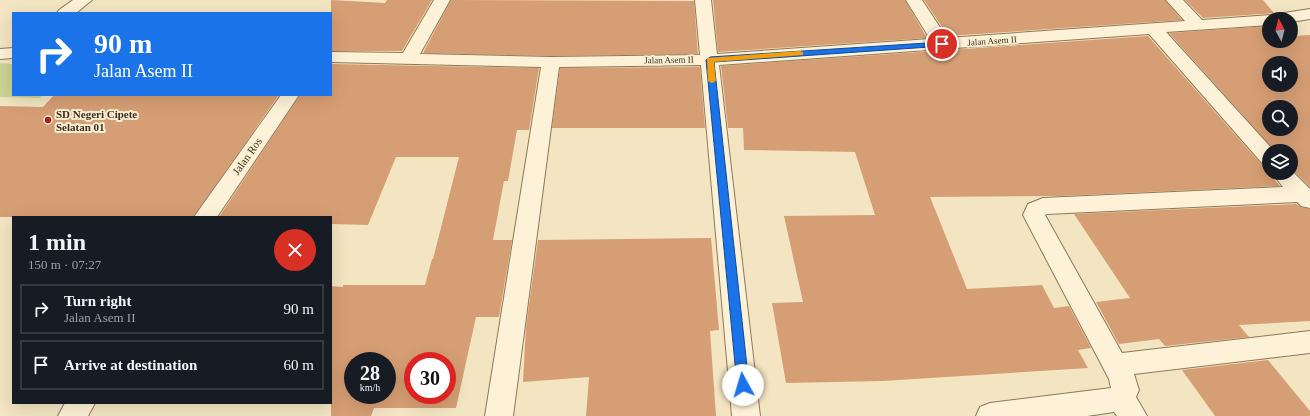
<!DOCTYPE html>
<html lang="en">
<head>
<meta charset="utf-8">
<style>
  body { margin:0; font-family:"Times New Roman",serif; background:#242831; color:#f1f3f6; height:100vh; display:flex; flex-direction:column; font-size:15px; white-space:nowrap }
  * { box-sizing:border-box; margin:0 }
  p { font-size:13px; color:#9ea1a6 }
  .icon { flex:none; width:22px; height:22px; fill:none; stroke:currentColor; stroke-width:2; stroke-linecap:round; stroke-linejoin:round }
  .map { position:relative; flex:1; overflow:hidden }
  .sheet { position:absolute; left:12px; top:216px; width:320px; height:188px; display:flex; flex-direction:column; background:#171b24; border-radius:0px; box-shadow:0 4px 16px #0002 }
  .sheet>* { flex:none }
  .guide { position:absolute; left:12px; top:12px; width:320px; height:84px; border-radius:0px; box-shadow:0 4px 16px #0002; background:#1a73e8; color:#fff; overflow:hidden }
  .needle { width:26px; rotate:353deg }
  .buttons { position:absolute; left:1262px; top:12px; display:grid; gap:8px }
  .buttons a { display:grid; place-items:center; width:36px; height:36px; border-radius:50%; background:#171b24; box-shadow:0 4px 16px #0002; font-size:20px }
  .speed { position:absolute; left:344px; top:352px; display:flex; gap:8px; font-size:20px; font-weight:700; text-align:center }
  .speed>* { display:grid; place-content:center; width:52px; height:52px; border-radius:50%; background:#171b24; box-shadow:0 4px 16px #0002; line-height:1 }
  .speed small { font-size:10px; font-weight:400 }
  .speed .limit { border:6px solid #d22; background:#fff; color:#111 }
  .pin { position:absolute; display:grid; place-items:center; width:34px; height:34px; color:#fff; margin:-17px; border:2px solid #fff; border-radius:50%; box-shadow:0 1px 4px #0007 }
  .me { position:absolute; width:44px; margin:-22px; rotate:354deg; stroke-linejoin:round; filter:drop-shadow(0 0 3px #0008) }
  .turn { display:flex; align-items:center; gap:14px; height:84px; padding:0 16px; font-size:18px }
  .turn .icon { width:52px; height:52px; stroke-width:2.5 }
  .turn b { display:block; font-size:28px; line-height:34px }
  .round { display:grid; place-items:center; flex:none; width:42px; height:42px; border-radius:21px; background:#242831 }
  .head { display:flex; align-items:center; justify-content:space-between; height:68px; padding:0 16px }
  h1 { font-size:24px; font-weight:700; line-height:30px }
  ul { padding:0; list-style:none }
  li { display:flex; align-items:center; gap:12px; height:50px; margin:0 8px 6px; padding:0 8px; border:2px solid #363941; border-radius:0px }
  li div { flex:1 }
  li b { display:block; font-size:15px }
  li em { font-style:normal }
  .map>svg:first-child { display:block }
</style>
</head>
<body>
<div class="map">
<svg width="1310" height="416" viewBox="0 0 1310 416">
  <rect width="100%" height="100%" fill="#f3e5c2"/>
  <path fill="#cbd395" d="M0,63L13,64V95H43L40,98L0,97Z"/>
  <path fill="#d69e74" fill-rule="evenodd" d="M331,0L385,3L387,0H432L402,51H331Z
    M451,0L694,1L698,54L551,56L423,53Z
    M713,0H905L927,38L718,52Z
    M924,0H1165L1182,20L948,36Z
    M1185,0H1263L1274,13L1203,18Z
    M1269,26V41H1291V31L1295,36L1310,35V187L1291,168V151H1275L1169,33ZM1269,63H1291V85H1269ZM1269,107H1291V129H1269Z
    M1148,36L1261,164L1269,166V173L1280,186L1061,196L930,197L967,289L1042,285L1054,308L1069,306L1091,348L1078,350L1088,368L883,381L786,383L772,303L803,302L784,216L875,215L855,152L744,150L743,128H728L721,66Z
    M331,64L539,68L529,130H517L508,181H504L493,240H512L499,317H476L456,408H374L371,416H331V286L343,287V285H425L432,259H433L459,157H396L368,225L331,224V217H219L300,95H331ZM353,361H387V395H353ZM413,361H447V395H413Z
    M700,67L705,128H552L560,68Z
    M54,95H279L193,217H0V106L43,107Z
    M1296,204L1301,207L1310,209V321L1239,325L1249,337L1165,346L1159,339L1119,344L1096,302L1130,298L1074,214Z
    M711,238L719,330L710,331L716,416H586L589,377L523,382L526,327L538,240Z
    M1268,360L1310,411V416H1215L1182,370Z"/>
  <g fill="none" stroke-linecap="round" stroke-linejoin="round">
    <g stroke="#907657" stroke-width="2">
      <path id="minor" d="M73,0H92L76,13H57L59,10Z
        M434,0H450L420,54L551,57L700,55L695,0H711L717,54L930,39L906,0H922L947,38L1185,21L1166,0H1183L1202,20L1271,15L1310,9V19L1291,22V19H1269V25L1166,32L1274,151H1269V165L1262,163L1149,34L719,65L760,416H732L701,65L559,67L513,416H485L541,67L331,62V52L403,53Z
        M13,48V58L0,59V49Z
        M281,95H299L217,217H194Z
        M1291,170L1310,189V208L1301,206L1297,202L1047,214L1045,215L1122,353L1310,331V353L1134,374L1139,390L1136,397L1147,416H1117L1114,412L1087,416H976L980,407L990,403L1111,388L1109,379L1023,215L1028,204L1043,198L1283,187L1272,173H1291Z
        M65,403H95L88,416H58Z"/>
    </g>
    <use href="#minor" fill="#fdf2d7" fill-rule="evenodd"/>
  </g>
  <path fill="#1a73e8" stroke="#114b97" d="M942,42L945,44L944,46L714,62L749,385L747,389L743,390L739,389L737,385L706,60L710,57Z"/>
  <path fill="#f59e0b" d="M800,51L803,52V55L714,62L716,81L712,83L708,81L707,58Z"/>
  <circle fill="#a71f1f" stroke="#faefd3" stroke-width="1.5" cx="48" cy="120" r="4"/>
  <g text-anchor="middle" stroke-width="4" stroke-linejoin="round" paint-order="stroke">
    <g font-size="9" fill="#3e2d1d" stroke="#faefd3">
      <text transform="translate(992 41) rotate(-4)" y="3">Jalan Asem II</text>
      <text transform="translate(669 60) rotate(-1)" y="3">Jalan Asem II</text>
    </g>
    <g font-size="11" font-weight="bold" fill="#3e2d1d" stroke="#faefd3" text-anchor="start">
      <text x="56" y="118">SD Negeri Cipete<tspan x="56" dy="13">Selatan 01</tspan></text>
    </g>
    <g font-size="11" fill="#3e2d1d" stroke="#faefd3">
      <text transform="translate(247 156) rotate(-55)" y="4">Jalan Ros</text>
    </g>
  </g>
</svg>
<div class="buttons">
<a><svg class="needle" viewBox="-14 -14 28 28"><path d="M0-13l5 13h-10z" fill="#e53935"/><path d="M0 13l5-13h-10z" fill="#9ea1a6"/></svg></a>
<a><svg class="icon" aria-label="sound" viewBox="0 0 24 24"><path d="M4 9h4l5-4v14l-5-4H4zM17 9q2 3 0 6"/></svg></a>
<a><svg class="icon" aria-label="search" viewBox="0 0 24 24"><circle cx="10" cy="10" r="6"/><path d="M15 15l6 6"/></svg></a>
<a><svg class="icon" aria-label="layers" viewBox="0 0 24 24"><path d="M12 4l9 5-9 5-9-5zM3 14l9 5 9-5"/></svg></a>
</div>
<div class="speed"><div>28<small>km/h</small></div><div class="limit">30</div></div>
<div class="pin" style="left:942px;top:44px;background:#d93025"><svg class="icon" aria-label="arrive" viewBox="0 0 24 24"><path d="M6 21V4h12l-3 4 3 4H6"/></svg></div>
<svg class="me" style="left:743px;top:385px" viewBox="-20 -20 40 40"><circle r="19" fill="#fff"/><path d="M0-13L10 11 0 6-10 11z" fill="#1a73e8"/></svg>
<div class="guide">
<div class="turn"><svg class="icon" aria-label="right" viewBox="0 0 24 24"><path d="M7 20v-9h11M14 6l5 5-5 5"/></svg><div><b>90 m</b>Jalan Asem II</div></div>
</div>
<section class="sheet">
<div class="head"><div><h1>1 min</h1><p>150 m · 07:27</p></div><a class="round" style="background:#d93025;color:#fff"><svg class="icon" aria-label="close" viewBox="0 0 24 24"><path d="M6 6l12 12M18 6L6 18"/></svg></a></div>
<ul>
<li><svg class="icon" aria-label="right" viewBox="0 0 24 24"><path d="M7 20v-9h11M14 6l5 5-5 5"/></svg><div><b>Turn right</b><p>Jalan Asem II</p></div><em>90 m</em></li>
<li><svg class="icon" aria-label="arrive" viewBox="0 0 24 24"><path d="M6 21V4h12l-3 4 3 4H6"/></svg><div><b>Arrive at destination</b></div><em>60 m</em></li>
</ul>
</section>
</div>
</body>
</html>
